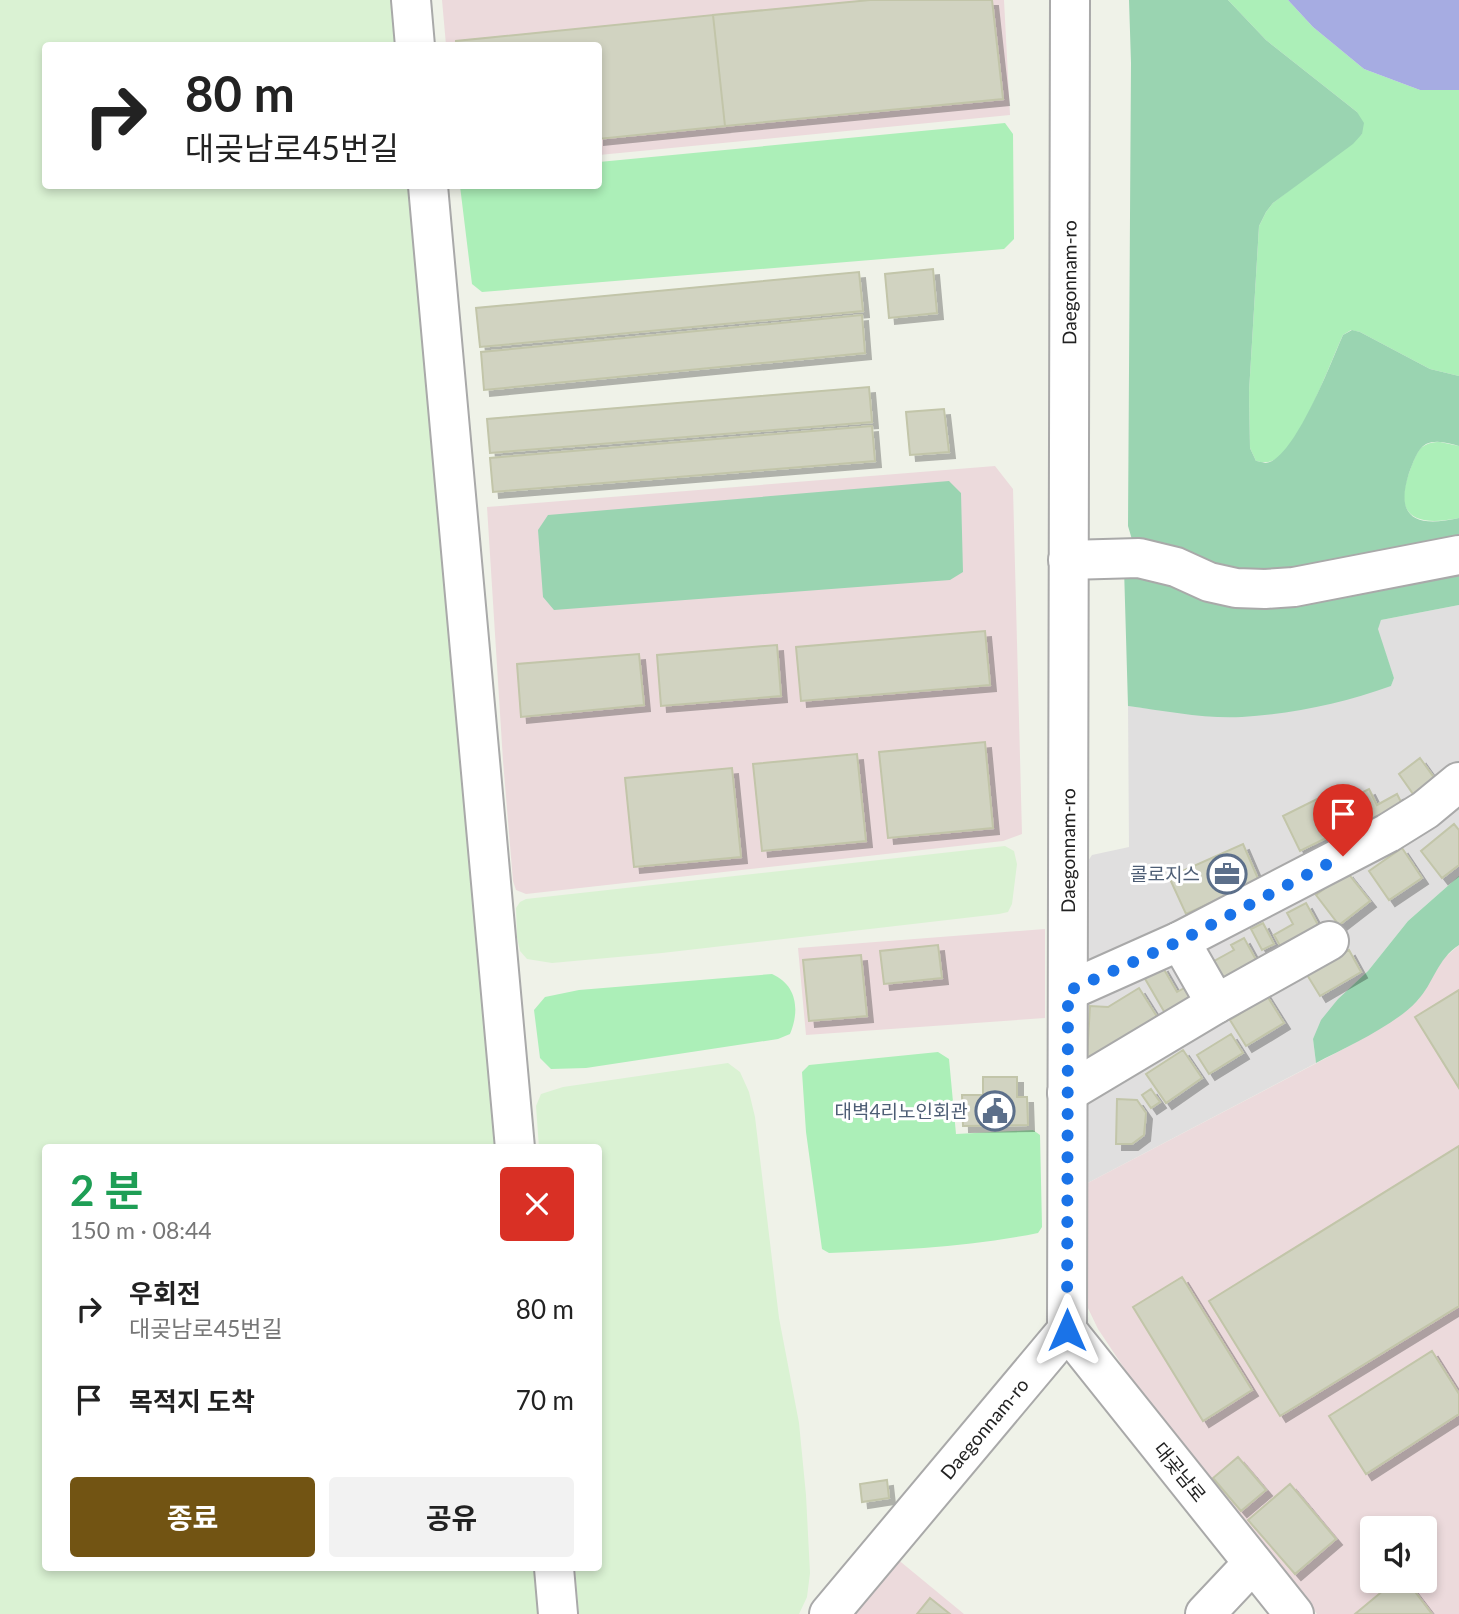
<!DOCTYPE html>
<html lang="ko">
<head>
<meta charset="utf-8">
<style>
  body { margin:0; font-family:Lato,"Noto Sans KR",sans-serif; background:#f2f2f2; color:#222; height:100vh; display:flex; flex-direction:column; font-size:26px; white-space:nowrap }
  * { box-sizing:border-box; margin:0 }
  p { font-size:23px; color:#767676 }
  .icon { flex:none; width:38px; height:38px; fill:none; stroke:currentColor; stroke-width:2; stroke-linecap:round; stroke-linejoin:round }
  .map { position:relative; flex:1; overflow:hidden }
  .drawer { position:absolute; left:42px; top:1144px; width:560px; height:427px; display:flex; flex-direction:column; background:#fff; border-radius:7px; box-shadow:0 4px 10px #0003 }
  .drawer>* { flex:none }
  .top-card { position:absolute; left:42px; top:42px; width:560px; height:147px; border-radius:7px; box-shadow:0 4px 10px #0003; background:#fff; color:#222; overflow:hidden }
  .buttons { position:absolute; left:1360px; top:1516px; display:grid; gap:14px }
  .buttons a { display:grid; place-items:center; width:77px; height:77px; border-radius:7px; background:#fff; box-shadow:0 4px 10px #0003; font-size:35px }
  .pin { position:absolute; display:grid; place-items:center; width:60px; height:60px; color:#fff; margin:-72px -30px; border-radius:50% 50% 50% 0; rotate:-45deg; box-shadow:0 0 7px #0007 }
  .pin .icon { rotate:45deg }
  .me { position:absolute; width:77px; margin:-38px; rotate:0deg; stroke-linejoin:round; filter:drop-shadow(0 0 5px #0008) }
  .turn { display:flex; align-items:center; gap:24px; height:147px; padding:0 28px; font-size:32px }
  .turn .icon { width:91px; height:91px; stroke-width:2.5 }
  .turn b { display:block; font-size:49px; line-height:60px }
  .round { display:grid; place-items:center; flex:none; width:74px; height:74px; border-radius:7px; background:#f2f2f2 }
  .overview { display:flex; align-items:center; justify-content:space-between; height:119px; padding:0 28px }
  h1 { font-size:42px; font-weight:700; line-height:52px; color:#1e9e55 }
  .cta { display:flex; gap:14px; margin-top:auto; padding:14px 28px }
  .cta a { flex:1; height:80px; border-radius:7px; background:#725413; color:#fff; font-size:28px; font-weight:700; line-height:80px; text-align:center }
  .cta a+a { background:#f2f2f2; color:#222 }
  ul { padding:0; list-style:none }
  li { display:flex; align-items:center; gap:21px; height:91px; padding:0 28px }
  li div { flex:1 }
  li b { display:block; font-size:26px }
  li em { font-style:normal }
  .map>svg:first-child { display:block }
</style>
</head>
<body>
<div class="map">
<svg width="1459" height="1614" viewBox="0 0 1459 1614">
  <defs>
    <filter id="shadow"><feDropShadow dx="6" dy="6" stdDeviation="0" flood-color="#0004"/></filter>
  </defs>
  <rect width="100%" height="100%" fill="#eff2e8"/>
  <path fill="#e0dfdf" d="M1459,605V876L1408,921L1368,971L1338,999L1313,1039L1316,1063L1082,1186L1084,867L1092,855L1129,847L1128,706L1193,714L1391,686L1394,678L1377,629L1381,620Z"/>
  <path fill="#ecdadc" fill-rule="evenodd" d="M442,0H1004L1010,115L599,155L598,46L446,45Z
    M995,466L1013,489L1022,834L1003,841L526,894L516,890L513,881L503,761L487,507Z
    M1045,929V1018L806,1035L798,948Z
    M1459,945V1614H1317L1134,1383L1098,1329L1086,1304L1082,1186L1353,1044L1401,1015L1418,1000L1443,959ZM1372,1528H1424V1580H1372Z
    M896,1558L964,1614H850Z"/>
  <path fill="#daf2d3" d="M0,0H403L406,45L46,46V186H419L501,1148H46V1568H538L543,1614H0Z
    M1005,846L1014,851L1017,864L1012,904L1008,912L999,914L662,953L552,963L527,959L520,951L517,937L516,908L520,902L526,899Z
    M728,1063L740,1072L749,1092L755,1117L779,1318L799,1423L806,1495L810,1573L807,1597L799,1614H579L575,1568H598V1148H539L536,1106L541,1094L563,1087Z"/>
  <path fill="#acefb8" d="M1228,0H1288L1313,27L1364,69L1420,90H1459V376L1430,369L1360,332L1351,330L1343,335C1330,363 1301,444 1276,459C1268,463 1264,463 1256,461L1250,448L1249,392L1259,226L1266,212L1273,203L1362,134L1357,112L1266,40Z
    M1005,123L1013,134L1014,239L1004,249L482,292L472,284L460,186H598L599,162Z
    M1440,442L1459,446V518C1425,525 1394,522 1407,479C1410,470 1414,457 1420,449C1426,443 1433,442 1440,442Z
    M772,974C797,985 800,1010 790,1034L778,1039L586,1068L551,1069L540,1058L534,1010L545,997L579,990Z
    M938,1052L949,1059L956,1134L1033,1130L1040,1135L1042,1227L1038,1233C969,1247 899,1250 829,1253L822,1249L806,1132L802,1072L809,1065Z"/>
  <path fill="#9ad4b1" d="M1129,0H1228L1266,40L1357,112L1364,123L1362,134L1353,144L1273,203L1266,212L1259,226L1249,392L1250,448L1256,461C1257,461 1265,463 1266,463C1294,460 1332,360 1343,335L1352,330L1360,332L1430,369L1459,376V446C1449,443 1436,439 1426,444C1417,449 1413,463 1409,473C1394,520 1418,527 1459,518V547L1272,581L1133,543L1128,526L1131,63Z
    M949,481L961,493L963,572L950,580L554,610L543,597L538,530L548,515Z
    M1459,562V605L1381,620L1378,629L1394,678L1391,686C1343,703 1294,714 1242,717C1205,719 1166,711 1128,706L1124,568L1179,578Z
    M1459,876V945C1437,959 1434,983 1417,1001C1394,1026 1346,1047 1316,1063L1313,1039L1321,1020L1338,999L1368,971L1408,921Z"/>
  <path fill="#a6ace2" d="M1288,0H1459V90H1420L1364,69L1313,27Z"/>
  <path fill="#d1d3c1" stroke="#c2c5a9" stroke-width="2" filter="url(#shadow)" d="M870,0H992L1003,99L725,126L713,15Z
    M713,15L725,126L598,139V46H456V41Z
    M933,269L937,313L889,318L885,274Z
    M859,272L863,311L480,347L476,308Z
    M862,315L865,353L484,390L481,352Z
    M869,387L872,422L490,453L487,419Z
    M944,409L949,452L910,455L906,412Z
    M872,426L875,461L493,492L490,458Z
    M985,631L990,685L801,701L796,647Z
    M777,645L781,696L661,706L657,655Z
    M639,654L644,705L521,717L517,664Z
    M985,742L993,828L888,838L879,752Z
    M857,754L866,841L762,851L753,764Z
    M1420,758L1440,786L1418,801L1399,774Z
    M732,768L741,857L634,867L625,778Z
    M1369,789L1377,805L1397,794L1406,812L1367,831L1351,798Z
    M1329,793L1351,839L1333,848L1328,837L1300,851L1283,816Z
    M1454,824L1459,830V865L1442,878L1421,851Z
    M1243,844L1259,881L1186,914L1169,877Z
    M1402,848L1422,878L1389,900L1369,871Z
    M1347,872L1370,901L1339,925L1316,895Z
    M1306,903L1323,934L1285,955L1274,935L1293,924L1287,913Z
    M1263,923L1274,944L1262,950L1251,929Z
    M1244,938L1260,967L1220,989L1207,965L1234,950L1231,945Z
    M938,945L942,978L884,984L880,951Z
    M1349,950L1361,972L1320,996L1301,965H1324Z
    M861,955L867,1016L809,1021L803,960Z
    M1162,966L1177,992L1195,982L1205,999L1169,1020L1144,977Z
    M1139,988L1161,1023L1104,1058L1087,1057L1090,1006L1108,1007Z
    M1459,990V1088L1415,1017Z
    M1264,991L1284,1023L1246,1046L1230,1020L1249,1008L1246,1003Z
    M1231,1034L1243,1053L1209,1074L1197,1055Z
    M1183,1050L1202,1078L1166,1103L1146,1074Z
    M983,1077H1017V1097H1027L1028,1125L963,1126L962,1095H983Z
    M1151,1089L1160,1102L1151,1108L1142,1095Z
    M1117,1099L1137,1100L1146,1113L1144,1135L1132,1144H1116Z
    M1459,1146V1306L1280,1416L1209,1301Z
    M1182,1277L1252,1390L1203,1421L1133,1307Z
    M1432,1351L1459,1394V1414L1366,1474L1329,1416Z
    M1238,1457L1266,1490L1241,1511L1213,1478Z
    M887,1480L889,1498L862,1502L860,1484Z
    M1290,1484L1336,1539L1295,1574L1248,1520Z
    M1396,1580H1406L1432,1614H1355Z
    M930,1598L950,1614H917Z"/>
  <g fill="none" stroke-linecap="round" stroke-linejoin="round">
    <g stroke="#a9a9a9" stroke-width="42">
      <g id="minor">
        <path d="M411,0L415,46"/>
        <path d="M428,186L515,1148"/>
        <path d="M1068,560L1139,558L1176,567L1209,582L1236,588L1265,589L1294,587L1459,555"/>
        <path d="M1180,941L1216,1004"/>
        <path d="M1068,991L1180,941L1388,833L1425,810L1459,782"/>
        <path d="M1067,1093L1216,1004L1329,941"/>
        <path d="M1067,1330L1294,1614"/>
        <path d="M554,1568L558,1614"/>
        <path id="s1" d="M829,1614L1067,1330L1070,0"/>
        <path d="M1205,1614L1253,1563"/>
      </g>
    </g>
    <use href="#minor" stroke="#fff" stroke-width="38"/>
  </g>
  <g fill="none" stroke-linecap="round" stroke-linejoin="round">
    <path stroke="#1a73e8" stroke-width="12" stroke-dasharray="0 21.6" d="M1067,1330L1068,991L1180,941L1343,856"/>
  </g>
  <defs>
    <g id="office-ring" transform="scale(2.0125)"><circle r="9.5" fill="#fff" stroke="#5c6f8a" stroke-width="1.5"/><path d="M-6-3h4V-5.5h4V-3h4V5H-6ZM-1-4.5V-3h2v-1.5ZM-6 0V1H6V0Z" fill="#5c6f8a"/></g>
    <g id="civic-ring" transform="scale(2.0125)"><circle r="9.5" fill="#fff" stroke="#5c6f8a" stroke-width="1.5"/><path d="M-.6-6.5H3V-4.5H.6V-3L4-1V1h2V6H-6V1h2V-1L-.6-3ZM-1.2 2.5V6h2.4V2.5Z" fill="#5c6f8a"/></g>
  </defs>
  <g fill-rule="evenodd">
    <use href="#office-ring" x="1227" y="874"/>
    <use href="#civic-ring" x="995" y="1111"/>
  </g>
  <g text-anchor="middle" stroke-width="6" stroke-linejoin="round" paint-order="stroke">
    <g font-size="19" fill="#222" stroke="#fff">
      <text dy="7" stroke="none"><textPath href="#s1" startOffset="1418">Daegonnam-ro</textPath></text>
      <text dy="7" stroke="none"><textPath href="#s1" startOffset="850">Daegonnam-ro</textPath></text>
      <text dy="7" stroke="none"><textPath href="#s1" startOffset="242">Daegonnam-ro</textPath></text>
      <text transform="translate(1180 1472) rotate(51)" y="7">대곶남로</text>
    </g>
    <g font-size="19" fill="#4e5e75" stroke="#fff" text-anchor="end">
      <text x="1200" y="881">콜로지스</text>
      <text x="968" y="1118">대벽4리노인회관</text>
    </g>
  </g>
</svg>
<div class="buttons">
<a><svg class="icon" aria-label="sound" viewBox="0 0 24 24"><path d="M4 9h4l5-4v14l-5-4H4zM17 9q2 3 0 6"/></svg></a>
</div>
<div class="pin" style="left:1343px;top:856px;background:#d93025"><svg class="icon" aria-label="arrive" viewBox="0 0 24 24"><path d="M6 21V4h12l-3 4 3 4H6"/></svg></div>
<svg class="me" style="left:1067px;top:1330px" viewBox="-20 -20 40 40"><path d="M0-17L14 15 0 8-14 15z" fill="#1a73e8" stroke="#fff" stroke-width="4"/></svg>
<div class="top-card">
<div class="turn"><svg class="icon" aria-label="right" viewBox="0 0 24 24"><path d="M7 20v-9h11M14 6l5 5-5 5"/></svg><div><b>80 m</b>대곶남로45번길</div></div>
</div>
<section class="drawer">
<div class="overview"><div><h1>2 분</h1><p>150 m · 08:44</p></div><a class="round" style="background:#d93025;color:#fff"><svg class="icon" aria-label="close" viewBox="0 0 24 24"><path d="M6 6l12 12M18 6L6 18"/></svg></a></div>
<ul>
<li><svg class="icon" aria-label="right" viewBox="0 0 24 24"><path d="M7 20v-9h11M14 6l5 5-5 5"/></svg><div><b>우회전</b><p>대곶남로45번길</p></div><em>80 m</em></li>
<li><svg class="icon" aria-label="arrive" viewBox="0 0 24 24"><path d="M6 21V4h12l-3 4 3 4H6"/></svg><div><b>목적지 도착</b></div><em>70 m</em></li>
</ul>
<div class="cta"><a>종료</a><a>공유</a></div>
</section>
</div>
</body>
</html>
